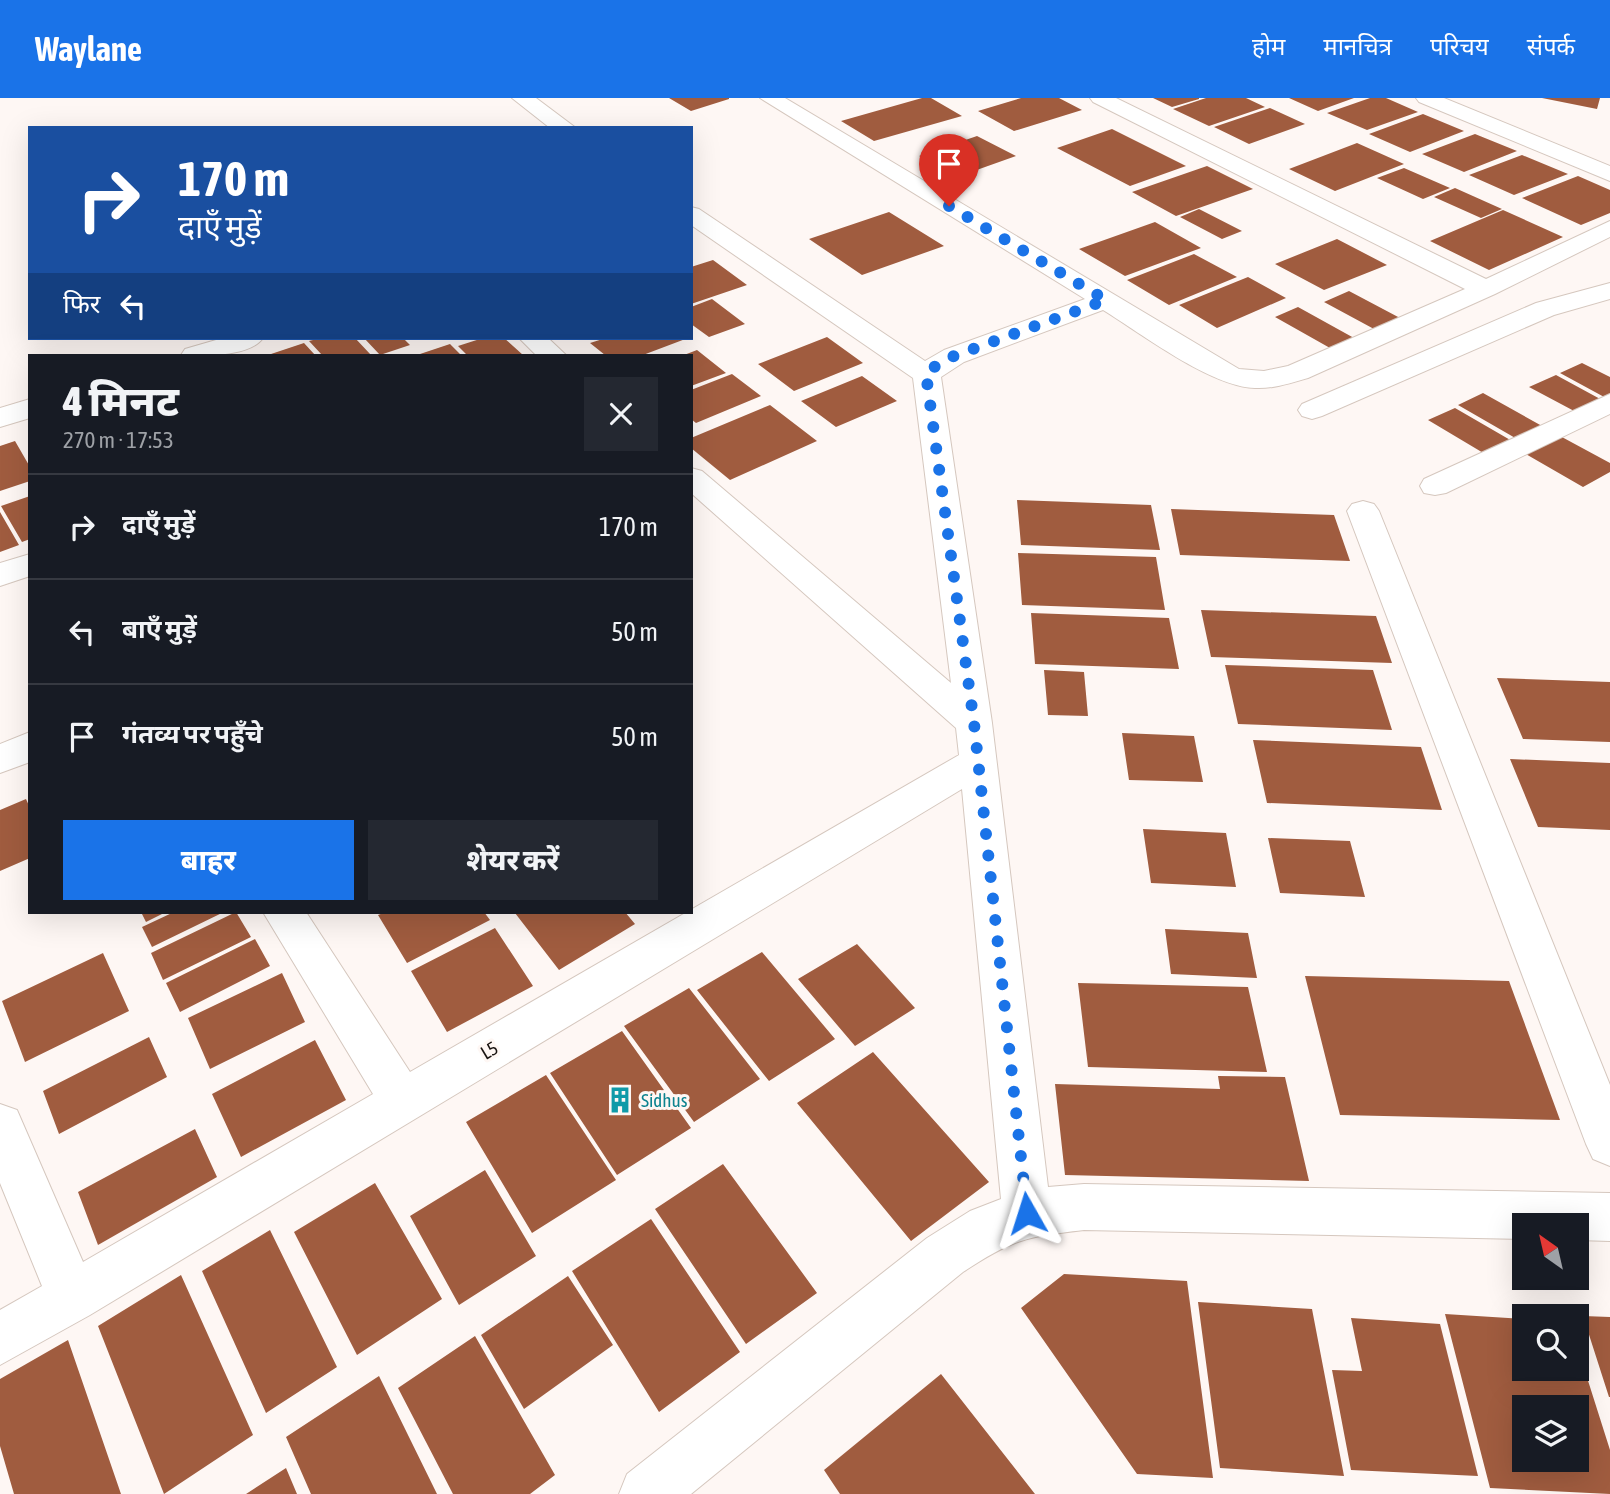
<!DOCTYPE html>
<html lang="hi">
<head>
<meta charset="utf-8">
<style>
  body { margin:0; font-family:"Asap Condensed","Noto Sans Devanagari",sans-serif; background:#242831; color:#f1f3f6; height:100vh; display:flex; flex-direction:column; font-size:26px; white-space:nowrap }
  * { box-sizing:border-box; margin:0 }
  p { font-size:23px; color:#9ea1a6 }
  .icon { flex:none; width:38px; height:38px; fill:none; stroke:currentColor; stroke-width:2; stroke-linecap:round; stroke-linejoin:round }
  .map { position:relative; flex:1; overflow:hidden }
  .details { position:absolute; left:28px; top:256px; width:665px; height:560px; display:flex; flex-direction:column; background:#171b24; border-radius:0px; box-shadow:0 7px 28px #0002 }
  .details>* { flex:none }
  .banner { position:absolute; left:28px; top:28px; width:665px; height:214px; border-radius:0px; box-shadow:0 7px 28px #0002; background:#1a4fa0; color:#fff; overflow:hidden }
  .needle { width:46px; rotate:326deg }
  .fabs { position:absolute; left:1512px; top:1115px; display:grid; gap:14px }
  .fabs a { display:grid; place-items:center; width:77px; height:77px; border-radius:0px; background:#171b24; box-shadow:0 7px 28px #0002; font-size:35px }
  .pin { position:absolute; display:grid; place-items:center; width:60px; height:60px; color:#fff; margin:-72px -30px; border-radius:50% 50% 50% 0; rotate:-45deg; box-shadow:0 0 7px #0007 }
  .pin .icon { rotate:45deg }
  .me { position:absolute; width:77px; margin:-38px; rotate:354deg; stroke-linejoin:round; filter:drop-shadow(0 0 5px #0008) }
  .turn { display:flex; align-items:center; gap:24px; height:147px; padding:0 35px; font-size:32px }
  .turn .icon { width:91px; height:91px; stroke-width:2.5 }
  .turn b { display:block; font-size:49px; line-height:60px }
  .then { display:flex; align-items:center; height:66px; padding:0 35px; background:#0003; gap:14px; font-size:26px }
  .round { display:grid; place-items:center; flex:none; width:74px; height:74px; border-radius:0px; background:#242831 }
  .summary { display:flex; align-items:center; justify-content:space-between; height:119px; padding:0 35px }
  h1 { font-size:42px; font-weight:800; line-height:52px }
  .cta { display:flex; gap:14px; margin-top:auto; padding:14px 35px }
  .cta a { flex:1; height:80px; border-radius:0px; background:#1a73e8; color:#fff; font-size:28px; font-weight:800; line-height:80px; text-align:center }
  .cta a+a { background:#242831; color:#f1f3f6 }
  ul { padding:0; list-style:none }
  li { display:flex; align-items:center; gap:21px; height:105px; padding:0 35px; border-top:2px solid #363941 }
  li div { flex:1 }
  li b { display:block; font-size:26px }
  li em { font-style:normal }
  header { display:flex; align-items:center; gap:42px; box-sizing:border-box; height:98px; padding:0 35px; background:#1a73e8; color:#fff }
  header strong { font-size:33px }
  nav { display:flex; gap:38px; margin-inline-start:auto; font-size:24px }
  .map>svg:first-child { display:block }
</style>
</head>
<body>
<header>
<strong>Waylane</strong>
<nav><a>होम</a><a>मानचित्र</a><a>परिचय</a><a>संपर्क</a></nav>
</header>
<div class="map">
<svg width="1610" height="1396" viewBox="0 0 1610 1396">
  <rect width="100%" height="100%" fill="#fef7f4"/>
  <path fill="#a05c3f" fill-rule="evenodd" d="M669,0H729V1L691,13Z
    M922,0H931L962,18L874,43L841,23Z
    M1021,0H1059L1082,12L1014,33L978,13Z
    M1153,0H1199V1L1172,9Z
    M1206,0H1246L1265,9L1209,28L1173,11Z
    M1289,0H1354L1318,13Z
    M1370,0H1386L1418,14L1367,32L1327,15Z
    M1542,0H1600L1597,11Z
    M1270,10L1305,26L1249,46L1214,29Z
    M1423,16L1464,33L1410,54L1369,36Z
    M1112,31L1186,68L1130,88L1057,50Z
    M1475,36L1517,53L1464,74L1422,56Z
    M977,38L1016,58L957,79L919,58Z
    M1357,45L1404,66L1335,93L1289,71Z
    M1522,57L1568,76L1514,97L1469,77Z
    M1207,68L1253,91L1176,118L1132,94Z
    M1404,70L1450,90L1423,101L1377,80Z
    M1578,78L1610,92V115L1581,127L1522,100Z
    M1455,90L1502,111L1481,120L1434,99Z
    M1199,111L1242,133L1222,141L1180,119Z
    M1503,112L1563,139L1489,172L1430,143Z
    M889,114L944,148L862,177L809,141Z
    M1155,124L1201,150L1125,178L1079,151Z
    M1337,141L1387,167L1324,192L1275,166Z
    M1194,156L1237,179L1169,207L1127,182Z
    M713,162L747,187L691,206V169Z
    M1248,179L1286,200L1217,230L1179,207Z
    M1349,193L1400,220L1374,231L1324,204Z
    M712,201L745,226L709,239L691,226V209Z
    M1298,209L1354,240L1330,250L1275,219Z
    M827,239L863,265L794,293L758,266Z
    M321,240H355L371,257H322L309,243Z
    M364,240H403L410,247L380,257Z
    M483,240H504L523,257H467L458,248Z
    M606,240H688L643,257H605L590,245Z
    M304,245L315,257H268Z
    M450,246L461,257H417Z
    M697,252L726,275L691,288V257H684Z
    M1582,265L1610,279V298L1606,300L1560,275Z
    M732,276L761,298L696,325L691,321V292Z
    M1556,277L1602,302L1576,314L1529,289Z
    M862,278L897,303L836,329L801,303Z
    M1483,295L1542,328L1517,341L1458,307Z
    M770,307L817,343L730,382L691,350V340Z
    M1455,310L1512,343L1485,356L1428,322Z
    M1560,338L1610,365V374L1583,389L1524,355Z
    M15,343L30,369V383L0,393V348Z
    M30,398V441L22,444L1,408Z
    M1017,402L1151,407L1160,452L1021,447Z
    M1171,411L1334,417L1350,463L1180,457Z
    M0,414L19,447L0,454Z
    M1018,455L1156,459L1165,512L1022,507Z
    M1201,512L1376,518L1392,565L1211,559Z
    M1031,515L1169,520L1179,571L1035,566Z
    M1225,567L1373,572L1392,632L1238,626Z
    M1044,572L1084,574L1088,618L1048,617Z
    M1497,580L1610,584V644L1523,641Z
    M1122,635L1194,638L1203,684L1129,682Z
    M1253,642L1421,649L1442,712L1267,705Z
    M1510,661L1610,665V732L1538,729Z
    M26,701L30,710V760L0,773V712Z
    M1143,731L1226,735L1236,789L1151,785Z
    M1268,740L1350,743L1365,799L1280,795Z
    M141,814H166L146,824Z
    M174,814H224L152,849L142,829Z
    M236,814L251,839L163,882L151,855Z
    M386,814H484L490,822L407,865L378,817Z
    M518,814H625L635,826L559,872L515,815Z
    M495,830L533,888L447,934L411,873Z
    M1165,831L1248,835L1257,880L1171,876Z
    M255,841L270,868L180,914L166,885Z
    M857,846L915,910L855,948L798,881Z
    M762,854L835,941L769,983L697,892Z
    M103,855L129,913L25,964L2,903Z
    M282,875L305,924L210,971L188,920Z
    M1305,878L1509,883L1560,1022L1340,1017Z
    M1078,885L1248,889L1267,974L1088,969Z
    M689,890L760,981L694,1024L624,928Z
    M622,933L691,1030L617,1077L550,975Z
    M149,939L167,979L59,1036L43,993Z
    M315,942L346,1002L241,1059L212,996Z
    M873,954L989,1084L911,1143L797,1005Z
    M546,977L616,1082L532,1135L466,1024Z
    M1218,978L1285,979L1309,1083L1065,1077L1055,986L1220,991Z
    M195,1031L217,1079L98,1147L78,1094Z
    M723,1066L817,1195L746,1246L655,1111Z
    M485,1072L536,1158L459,1207L410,1118Z
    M375,1085L442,1201L357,1257L294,1134Z
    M651,1121L740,1254L659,1314L572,1173Z
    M270,1132L337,1269L266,1315L202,1173Z
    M1064,1176L1187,1183L1213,1380L1137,1376L1021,1210Z
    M181,1177L253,1337L164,1396L98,1228Z
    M568,1178L613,1247L524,1311L481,1237Z
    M1198,1204L1312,1211L1344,1378L1220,1370Z
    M1445,1216L1524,1221V1270H1577V1248L1610,1352V1396L1490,1390ZM1524,1309H1577V1362H1524Z
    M1583,1218L1610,1219V1299H1609Z
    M1351,1220L1440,1226L1478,1378L1351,1372L1332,1272L1362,1273Z
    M475,1238L555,1377L530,1396H453L398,1290Z
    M68,1242L121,1396H14L0,1348V1281Z
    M941,1276L1035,1396H840L824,1372Z
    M379,1278L437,1396H311L286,1339Z
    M286,1370L297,1396H246Z"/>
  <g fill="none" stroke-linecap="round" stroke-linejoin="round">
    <g stroke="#d5c7be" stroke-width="2">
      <path id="street" d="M512,0H536L576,30H550Z
        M760,0H785L1239,271L1264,273L1288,268L1465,191L1093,4L1090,0H1116L1486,181L1610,123V139L1495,196L1308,280C1291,285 1273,291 1255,290C1211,289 1142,236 1103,212L964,264L941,279L992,625L1048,1089L1084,1086L1610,1095V1143L1577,1142V1127H1524V1141L1084,1132C1025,1139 1013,1141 963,1174L691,1396H619L627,1376L927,1140L970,1113L1001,1101L962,691L90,1217L0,1267V1212L42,1188L0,1085V1006L17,1012L83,1164L373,996L263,814H306L410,974L959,657L956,630L691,395V370L702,373L951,585L913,280L691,127V109L699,111L925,263L944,252L1085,201Z
        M1416,0H1444L1610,68V83L1419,4Z
        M1610,185V201L1554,217L1322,318L1312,321L1302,318L1298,312L1302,306L1536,205Z
        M223,240H263C250,259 202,258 181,257L185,251Z
        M519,240H548L566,257H536Z
        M1610,296V316L1446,395L1435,397L1424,395L1420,388L1424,381Z
        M30,301V320L0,329V310Z
        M1363,403L1374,406L1379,413L1610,987V1068L1593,1061L1586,1046L1347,413L1352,406Z
        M30,456V478L0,488V465Z
        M30,634V664L0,675V646Z"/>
    </g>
    <use href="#street" fill="#fff" fill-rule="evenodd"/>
  </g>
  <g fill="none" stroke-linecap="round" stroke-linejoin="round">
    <path stroke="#1a73e8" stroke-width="12" stroke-dasharray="0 21.6" d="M949,108L1106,202L954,258L938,266L926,276L974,625L1027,1115"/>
  </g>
  <defs>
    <g id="building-bare" transform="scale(2.1)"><path d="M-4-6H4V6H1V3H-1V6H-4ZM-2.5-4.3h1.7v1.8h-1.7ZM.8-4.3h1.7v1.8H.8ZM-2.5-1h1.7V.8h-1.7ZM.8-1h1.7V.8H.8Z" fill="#0f9aa8" stroke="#fef7f4" stroke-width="2.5" paint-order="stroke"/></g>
  </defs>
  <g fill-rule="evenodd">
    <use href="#building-bare" x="620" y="1002"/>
  </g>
  <g text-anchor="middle" stroke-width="6" stroke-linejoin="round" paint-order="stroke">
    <g font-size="19" fill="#181310" stroke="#fef7f4">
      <text transform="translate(489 952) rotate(-31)" y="7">L5</text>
    </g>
    <g font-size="19" fill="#0d838f" stroke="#fef7f4" text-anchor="start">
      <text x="641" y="1009">Sidhus</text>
    </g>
  </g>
</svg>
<div class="fabs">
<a><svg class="needle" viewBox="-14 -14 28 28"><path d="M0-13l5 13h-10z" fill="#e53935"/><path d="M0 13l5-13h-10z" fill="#9ea1a6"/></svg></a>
<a><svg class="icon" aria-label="search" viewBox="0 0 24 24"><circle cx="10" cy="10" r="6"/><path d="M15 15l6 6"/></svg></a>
<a><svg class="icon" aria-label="layers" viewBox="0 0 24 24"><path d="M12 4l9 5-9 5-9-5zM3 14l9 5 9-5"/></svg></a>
</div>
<div class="pin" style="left:949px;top:108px;background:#d93025"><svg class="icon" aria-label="arrive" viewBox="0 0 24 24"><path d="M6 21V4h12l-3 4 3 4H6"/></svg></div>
<svg class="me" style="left:1027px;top:1115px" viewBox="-20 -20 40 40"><path d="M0-17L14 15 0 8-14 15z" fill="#1a73e8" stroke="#fff" stroke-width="4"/></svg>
<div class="banner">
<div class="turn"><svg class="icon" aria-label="right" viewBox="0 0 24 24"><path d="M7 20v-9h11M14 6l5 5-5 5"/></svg><div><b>170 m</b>दाएँ मुड़ें</div></div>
<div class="then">फिर<svg class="icon" aria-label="left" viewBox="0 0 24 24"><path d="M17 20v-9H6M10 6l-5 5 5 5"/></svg></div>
</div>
<section class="details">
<div class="summary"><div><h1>4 मिनट</h1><p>270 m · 17:53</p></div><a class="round"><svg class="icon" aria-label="close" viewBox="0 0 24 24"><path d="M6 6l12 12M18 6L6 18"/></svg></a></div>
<ul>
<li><svg class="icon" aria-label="right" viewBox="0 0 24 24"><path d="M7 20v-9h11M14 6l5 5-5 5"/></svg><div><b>दाएँ मुड़ें</b></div><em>170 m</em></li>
<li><svg class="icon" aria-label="left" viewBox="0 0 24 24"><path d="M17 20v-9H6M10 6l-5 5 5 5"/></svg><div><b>बाएँ मुड़ें</b></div><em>50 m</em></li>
<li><svg class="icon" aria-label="arrive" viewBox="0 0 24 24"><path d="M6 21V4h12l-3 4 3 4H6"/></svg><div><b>गंतव्य पर पहुँचे</b></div><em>50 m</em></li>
</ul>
<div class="cta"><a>बाहर</a><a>शेयर करें</a></div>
</section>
</div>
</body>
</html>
